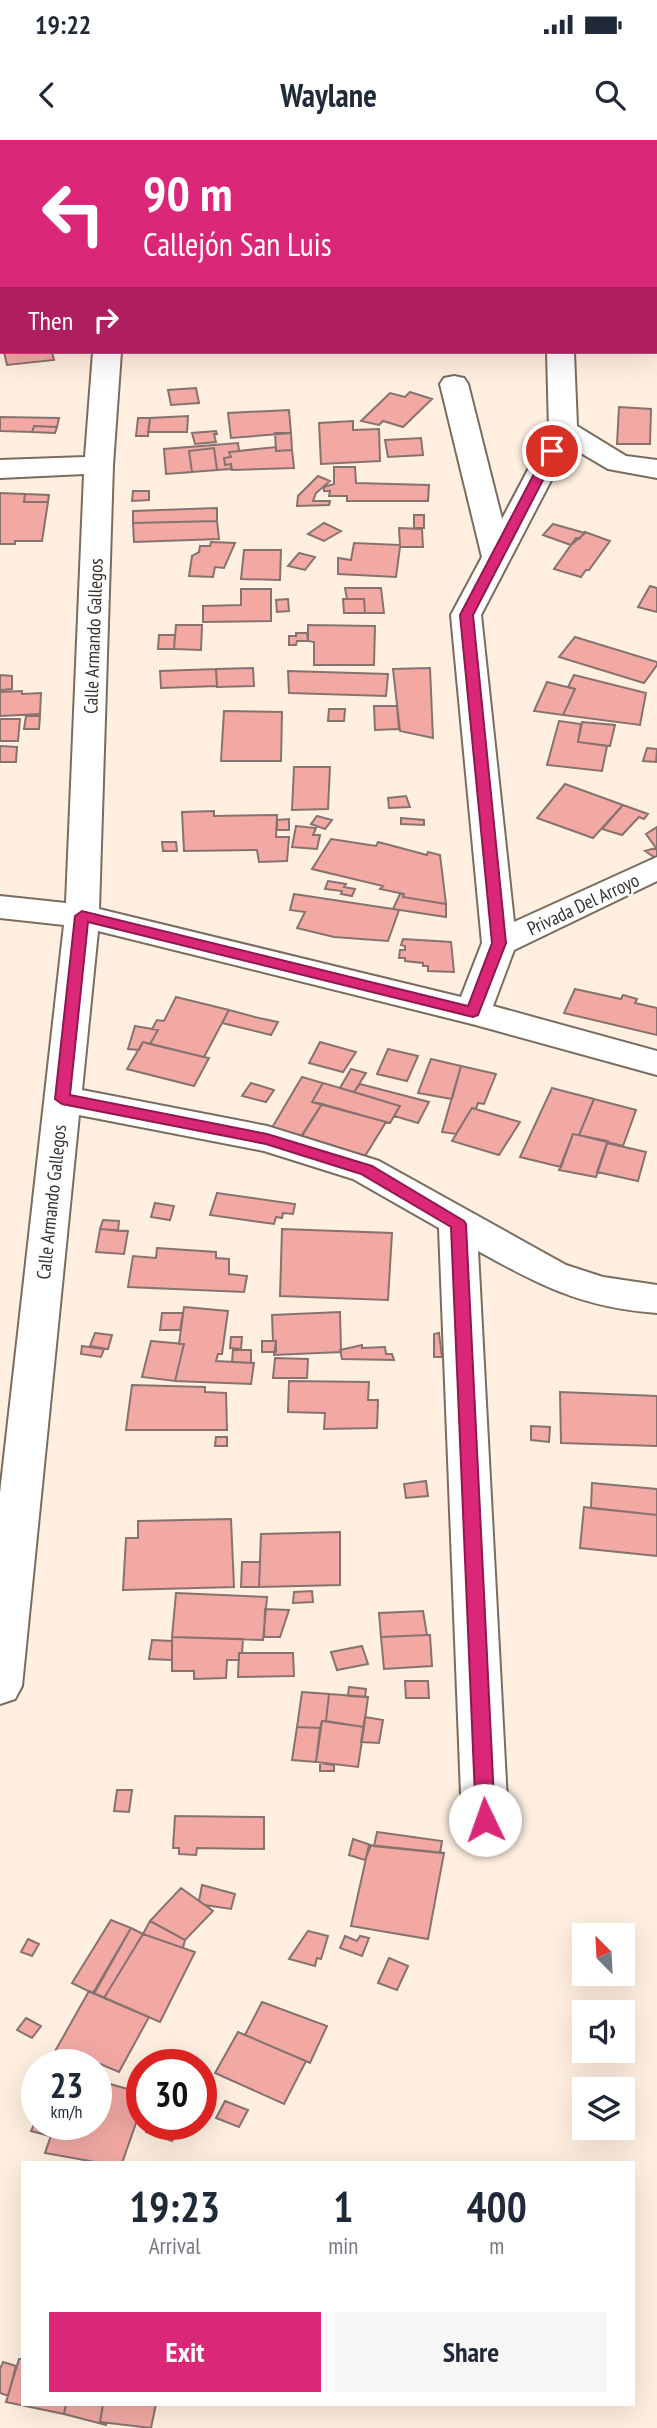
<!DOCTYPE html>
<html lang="en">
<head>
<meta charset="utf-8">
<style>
  body { margin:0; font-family:"PT Sans Narrow",sans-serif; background:#f6f6f7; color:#1f2937; height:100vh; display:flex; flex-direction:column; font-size:26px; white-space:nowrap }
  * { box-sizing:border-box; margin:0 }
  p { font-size:23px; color:#747a83 }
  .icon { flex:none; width:38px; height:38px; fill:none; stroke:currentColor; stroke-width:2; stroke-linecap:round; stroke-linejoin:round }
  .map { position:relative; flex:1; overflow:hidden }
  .drawer { position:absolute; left:21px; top:2021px; width:614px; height:245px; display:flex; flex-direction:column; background:#fff; border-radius:0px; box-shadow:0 7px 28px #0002 }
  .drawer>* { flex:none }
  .top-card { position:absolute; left:0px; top:0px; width:658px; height:214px; box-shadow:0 7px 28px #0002; background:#db2777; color:#fff; overflow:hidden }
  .needle { width:46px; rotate:336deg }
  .buttons { position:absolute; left:572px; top:1783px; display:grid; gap:14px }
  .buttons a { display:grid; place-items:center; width:63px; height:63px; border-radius:0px; background:#fff; box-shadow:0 7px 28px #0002; font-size:35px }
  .speed { position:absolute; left:21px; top:1909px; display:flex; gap:14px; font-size:35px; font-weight:700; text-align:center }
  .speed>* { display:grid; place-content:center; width:91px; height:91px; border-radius:50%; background:#fff; box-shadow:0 7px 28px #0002; line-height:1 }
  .speed small { font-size:18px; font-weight:400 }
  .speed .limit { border:10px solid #d22; background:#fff; color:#111 }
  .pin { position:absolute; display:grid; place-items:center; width:60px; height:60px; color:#fff; margin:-30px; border:4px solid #fff; border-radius:50%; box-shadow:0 2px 7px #0007 }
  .me { position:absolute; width:77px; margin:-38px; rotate:357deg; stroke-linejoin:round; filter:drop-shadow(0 0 5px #0008) }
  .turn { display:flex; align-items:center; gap:24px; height:147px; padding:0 28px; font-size:32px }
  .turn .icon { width:91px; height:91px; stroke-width:2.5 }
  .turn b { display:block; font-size:49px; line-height:60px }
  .then { display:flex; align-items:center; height:66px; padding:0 28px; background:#0003; gap:14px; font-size:26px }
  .eta { display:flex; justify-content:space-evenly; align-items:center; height:119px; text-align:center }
  .eta b { font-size:42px; font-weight:700; line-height:49px }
  .primary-button { display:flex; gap:14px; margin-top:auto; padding:14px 28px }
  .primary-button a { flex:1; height:80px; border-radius:0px; background:#db2777; color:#fff; font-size:28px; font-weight:700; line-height:80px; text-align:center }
  .primary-button a+a { background:#f6f6f7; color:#1f2937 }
  .status { display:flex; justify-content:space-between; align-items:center; height:49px; padding:0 35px; background:#fff; direction:ltr }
  .status svg { height:19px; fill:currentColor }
  header { display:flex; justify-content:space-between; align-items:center; height:91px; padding:0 28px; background:#fff; font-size:32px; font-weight:700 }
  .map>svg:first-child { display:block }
</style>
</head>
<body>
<div class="status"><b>19:22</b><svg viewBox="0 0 49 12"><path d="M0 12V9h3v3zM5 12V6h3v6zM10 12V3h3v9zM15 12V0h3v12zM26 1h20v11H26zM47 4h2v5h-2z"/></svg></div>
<header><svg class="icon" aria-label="back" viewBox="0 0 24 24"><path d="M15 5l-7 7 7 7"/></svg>Waylane<svg class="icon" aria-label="search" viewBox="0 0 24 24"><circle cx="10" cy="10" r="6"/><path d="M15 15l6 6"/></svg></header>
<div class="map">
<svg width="657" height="2288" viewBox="0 0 657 2288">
  <rect width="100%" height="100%" fill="#ffefe0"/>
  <path fill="#f2a9a4" stroke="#877270" stroke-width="2" d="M4,212H52L54,220L7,225Z
    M196,248L199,263L171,265L168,250Z
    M410,252L432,259L403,287L383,281L379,285L361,281L390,253L405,257Z
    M619,267L651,269L650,304H617Z
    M289,270L291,293L231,298L228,273Z
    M188,276L187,292H148L150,278Z
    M0,277L59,278L57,287L34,286L32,292L0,291Z
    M138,278H150L148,296H136Z
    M353,281V290L379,289L380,321L321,324L319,283Z
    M34,286L57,287L55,293L32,292Z
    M216,291L217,294H214L216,302L195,304L192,293Z
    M275,293H291L292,310L276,311Z
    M421,298L423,315L388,317L385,300Z
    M238,303L239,311L229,312L231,317L224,318L225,325L231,324V329L217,330L214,308L189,311L192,332L166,334L164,309Z
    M276,307V311L292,310L294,328L232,330L231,324L225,325L224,318L231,317L229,312Z
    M214,308L217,330L192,332L189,311Z
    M334,327H355L356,343L429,345L428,361H347V356H329L330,351H324V347L334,344Z
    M318,336L330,341L316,353L313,361H330L329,365L297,366L298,356Z
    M133,351H149V360L132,361Z
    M0,353L25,354L24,362H48L42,401H15V404H0Z
    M25,354L49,355L48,362H24Z
    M217,368V381L133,383V371Z
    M414,375H424V388H414Z
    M217,381L219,399L134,402L133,383Z
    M324,383L341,391L324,401L308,394Z
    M553,384L585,393L571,405L543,395Z
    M399,388L422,389L423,407H400L396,437L338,434V418L351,420L354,403L400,405Z
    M585,392L610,401L589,430H586L581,437L554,429L576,398L579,399Z
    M211,402L235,403L224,428L215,427L213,437L189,436L192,416L199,412L200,406H210Z
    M244,410H281L280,440L241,439Z
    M299,413L315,417L305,430L288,426Z
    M650,446L657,448V472L638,467Z
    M345,448H381L384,473H365L364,459H347Z
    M241,449H271V481L203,482V466L241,465Z
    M288,459L289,471L277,472L276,460Z
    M343,459H364L365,473H344Z
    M176,485H202L201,510L174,509Z
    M308,485L375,486L374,525H314V502L308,501Z
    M296,493H307L308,501H297L296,505H289V496H296Z
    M159,495H175L174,509H158Z
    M575,497L657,522V525L644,543L559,517Z
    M253,528L254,546L217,547L216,529Z
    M430,528L433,598L400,591L393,529Z
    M216,529L217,546L161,548L160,531Z
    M288,531L388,534L386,556L289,553Z
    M0,535L12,536V549L0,550Z
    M574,535L646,553L640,585L563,575L575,549L568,547Z
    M547,542L575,549L563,575L534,571Z
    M22,551V554L41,553L40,574L0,576V552Z
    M374,566H397L399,589L375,590Z
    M329,569H345L344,581H328Z
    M224,571L282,572L281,621H221Z
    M26,576H40L39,589H24Z
    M0,579H20L18,601H0Z
    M559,581L581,584L578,602L607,606L602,631L547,625Z
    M582,582L615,585L610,606L578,602Z
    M0,606L17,607L16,622H0Z
    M647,608L657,609L656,622L643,621Z
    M294,627H330L328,669L292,670Z
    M565,644L623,665L593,698L537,678Z
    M406,656L410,667L389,668L388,658Z
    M623,665L648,674L644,679L639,677L622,695L602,689Z
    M214,671V676L277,675L276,697H289L287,721L259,722L257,710L184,711L182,672Z
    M317,676L332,680L325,689L311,684Z
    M401,678L424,680V685L401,684Z
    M289,679V690H277V680Z
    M296,686L316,688L313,695H320L317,709L292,707Z
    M657,687V719L645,711L656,708L646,694Z
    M331,699L376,706L378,702L427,715L428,712L440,715L446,764L403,757L404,754L380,749L383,746L312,729Z
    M162,702H176L177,711H163Z
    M328,741L346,744L344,747L355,749L352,756L341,754L342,751L325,749Z
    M294,754L393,769L399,770L388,801L334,797L297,788L305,772L290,770Z
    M400,754H404L403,757L446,764V777L393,769Z
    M403,799L451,802L454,832L428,831V826H423V823L405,821V818H399L400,810H405V806L401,805Z
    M575,849L621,859L623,855L637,859L635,863L657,868V895L564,873Z
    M176,857L229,870L204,917L150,904L158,890L152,889L157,880L164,881Z
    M229,870L259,878L278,882L271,895L222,883Z
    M135,886L158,890L150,904L143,902L139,910L128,909Z
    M143,902L204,917L209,918L194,946L127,929Z
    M320,902L356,912L343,932L309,923Z
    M388,909L418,916L407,941L377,934Z
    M431,919L461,926L452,959L418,953Z
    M461,926L496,934L484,964L478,963L476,969L472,968L456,994L442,992Z
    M351,929L366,933L354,952L340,948Z
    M302,937L323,943L312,962L322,964L298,1001L270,991Z
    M251,943L274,950L266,962L242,956Z
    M323,943L340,948L400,966L390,983L312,962Z
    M360,944L429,962L418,983L394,976L400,966L354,952Z
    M552,948L594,959L579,995L573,994L561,1027L520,1017Z
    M594,959L636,970L623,1006L579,995Z
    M322,964L386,982L365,1016L302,996Z
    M472,968L520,982L499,1015L452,1001Z
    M573,994L608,1001L596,1037L559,1030Z
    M607,1003L646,1012L638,1041L597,1032Z
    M217,1053L295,1064L293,1074L283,1073L282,1078L276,1077L274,1084L210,1075Z
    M155,1063L174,1066L170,1080L151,1077Z
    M103,1080L119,1081L118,1091L100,1089Z
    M100,1089L128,1091L124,1114L96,1112Z
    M282,1089L392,1093L388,1160L280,1156Z
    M157,1108L216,1112V1118L229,1119V1134L247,1136L244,1152L128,1147L133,1116L156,1118Z
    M184,1167L228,1171L222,1214H218L216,1221L254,1223L251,1244L175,1241L184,1204H179Z
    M340,1172L341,1212L274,1215L276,1201H273L272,1175Z
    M162,1173H183L180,1190H160Z
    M95,1193L112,1195L108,1209L90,1206Z
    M439,1193L442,1217H434V1194Z
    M231,1197H242L241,1209L230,1208Z
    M151,1201L184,1204L175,1241L142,1237Z
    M262,1201H276V1212H262Z
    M362,1205V1208L385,1207L386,1214H392L394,1220L342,1219L340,1210Z
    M82,1206L104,1209L101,1217L81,1214Z
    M233,1210H251V1223L232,1222Z
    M275,1218L308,1219L307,1238H273Z
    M289,1241L369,1242L368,1260H378L377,1288L324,1289L325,1273L288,1272Z
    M132,1245L205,1247V1252L226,1253L227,1290H126Z
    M560,1252L657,1256V1306L561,1303Z
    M531,1286L550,1287L549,1302L531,1300Z
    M216,1297H227V1306H215Z
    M426,1341L428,1356L406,1358L404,1344Z
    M592,1343L657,1349V1375L591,1368Z
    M584,1367L657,1375V1416L580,1408Z
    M231,1379L234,1447L123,1450L126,1398H138V1381Z
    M340,1392V1445L259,1447L261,1394Z
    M242,1422H260L259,1447H241Z
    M312,1451L313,1462L293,1463L294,1452Z
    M176,1453L267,1457L263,1500L172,1497Z
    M265,1469L289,1470L280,1497H264Z
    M423,1471L427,1495L381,1497L379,1473Z
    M427,1495H430L432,1526L384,1529L381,1497Z
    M172,1497L243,1499L242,1513H239V1520H227L226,1538L194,1539V1531H172Z
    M152,1500L172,1501V1520L149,1519Z
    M362,1506L368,1524L337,1530L331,1512Z
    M239,1513H293L294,1536L238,1537Z
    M405,1541H428L429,1558H406Z
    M349,1547L366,1549L365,1557L348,1556Z
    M302,1552L329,1554L326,1581H322L320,1588L297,1587Z
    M329,1554L368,1557L364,1587L326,1581Z
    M365,1577L383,1580L379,1603L361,1602Z
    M322,1581L364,1587L358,1627L316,1622Z
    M297,1587L320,1588L316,1622L292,1620Z
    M320,1623L334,1625V1631H320Z
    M117,1650H132L129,1672L114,1671Z
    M175,1676L264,1677V1709L197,1708L196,1715L179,1714V1708H173Z
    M377,1692L442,1701L440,1713L374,1706Z
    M353,1699L371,1705L365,1720L349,1715Z
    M369,1705L444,1713L428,1799L351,1786Z
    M202,1745L235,1754L231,1769L205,1765L199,1761Z
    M181,1748L213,1771L185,1800L150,1781Z
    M111,1780L131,1788L94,1854L72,1843Z
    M150,1781L185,1800L183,1808L143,1794Z
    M131,1788L143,1794L104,1858L93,1853Z
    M308,1791L328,1796L321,1819L317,1818L315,1826L289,1819Z
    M143,1794L195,1812L160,1882L104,1858Z
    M345,1796L357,1801L360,1796L369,1798L362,1816L340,1808Z
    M28,1799L39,1804L32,1816L21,1812Z
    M389,1818L408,1826L397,1850L378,1843Z
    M89,1851L149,1877L119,1932L81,1916L76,1925L49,1922Z
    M262,1862L327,1886L310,1923L245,1895Z
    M26,1878L41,1886L32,1898L17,1890Z
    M238,1892L306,1921L284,1964L215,1933Z
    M96,1940L142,1953V1966L122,2023H101L45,2013L55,1984H96Z
    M225,1961L248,1970L239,1987L216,1978Z
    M37,1978V1984H55L50,1996L31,1991Z
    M150,1984H181L172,2001L146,1992Z
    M19,2219H23V2264H66L64,2274L6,2262Z
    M3,2222L16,2226L8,2256L0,2253V2229Z
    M66,2264H103L100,2282L106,2283V2285L64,2274Z
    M103,2264H156L151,2288L100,2282Z"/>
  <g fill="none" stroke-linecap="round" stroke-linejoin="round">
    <g stroke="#7a6c5f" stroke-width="4">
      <path id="minor" d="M109,0H133L108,2Z
        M514,0H539L513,2Z
        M93,212H121L113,325L99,769L461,857L482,803L451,475L482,417L440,244L444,238L454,236L464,238L468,244L502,379L549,290L547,212H574L577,286L626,316L657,320V338L608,329L569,306L481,475L514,782L657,717V741L514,810L493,866L657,911V935L472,884L98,791L82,950L267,986L379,1021L566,1125L603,1137L657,1145V1173C584,1168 541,1146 478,1111L508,1680L501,1694L485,1699L469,1694L462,1680L439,1088L353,1039L264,1011L79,975L22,1546L15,1559L0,1564V1353L64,785L0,778V756L66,763L84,334L0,338V320L85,317Z"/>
    </g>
    <use href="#minor" fill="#fff" fill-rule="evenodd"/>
  </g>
  <path fill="#db2777" stroke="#8e194d" stroke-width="2" d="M552,308L558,311L473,475L506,803L478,875L473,877L88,782L70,955L267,994L372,1026L464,1081L466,1084L495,1680L492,1686L485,1688L479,1686L476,1680L451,1087L361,1034L266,1004L62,964L55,959L75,776L82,771L468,866L492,803L460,475L546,311Z"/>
  <g text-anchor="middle" stroke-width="5" stroke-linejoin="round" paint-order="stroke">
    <g font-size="19" fill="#39332e" stroke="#fff">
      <text transform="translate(93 496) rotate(-88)" y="7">Calle Armando Gallegos</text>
      <text transform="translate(583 764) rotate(-25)" y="7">Privada Del Arroyo</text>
      <text transform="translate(51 1062) rotate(-84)" y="7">Calle Armando Gallegos</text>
    </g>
  </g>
</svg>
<div class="buttons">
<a><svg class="needle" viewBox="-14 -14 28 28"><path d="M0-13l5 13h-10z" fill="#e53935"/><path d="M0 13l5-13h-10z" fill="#747a83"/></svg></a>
<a><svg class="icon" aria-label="sound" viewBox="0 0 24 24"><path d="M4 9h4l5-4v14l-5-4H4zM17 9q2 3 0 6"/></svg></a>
<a><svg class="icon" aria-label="layers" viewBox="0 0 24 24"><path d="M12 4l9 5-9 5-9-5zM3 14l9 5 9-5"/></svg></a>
</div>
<div class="speed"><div>23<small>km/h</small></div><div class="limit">30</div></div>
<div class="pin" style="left:552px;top:311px;background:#d93025"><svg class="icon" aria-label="arrive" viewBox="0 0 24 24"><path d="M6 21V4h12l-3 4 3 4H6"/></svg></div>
<svg class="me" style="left:485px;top:1680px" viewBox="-20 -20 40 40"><circle r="19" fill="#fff"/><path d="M0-13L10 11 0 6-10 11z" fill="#db2777"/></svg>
<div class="top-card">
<div class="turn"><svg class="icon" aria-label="left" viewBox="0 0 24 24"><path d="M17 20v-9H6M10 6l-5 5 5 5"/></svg><div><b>90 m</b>Callejón San Luis</div></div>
<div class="then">Then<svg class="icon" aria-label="right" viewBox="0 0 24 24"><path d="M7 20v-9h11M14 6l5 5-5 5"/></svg></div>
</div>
<section class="drawer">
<div class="eta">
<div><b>19:23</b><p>Arrival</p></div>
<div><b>1</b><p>min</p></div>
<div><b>400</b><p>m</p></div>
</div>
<div class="primary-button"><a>Exit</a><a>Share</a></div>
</section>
</div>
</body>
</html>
